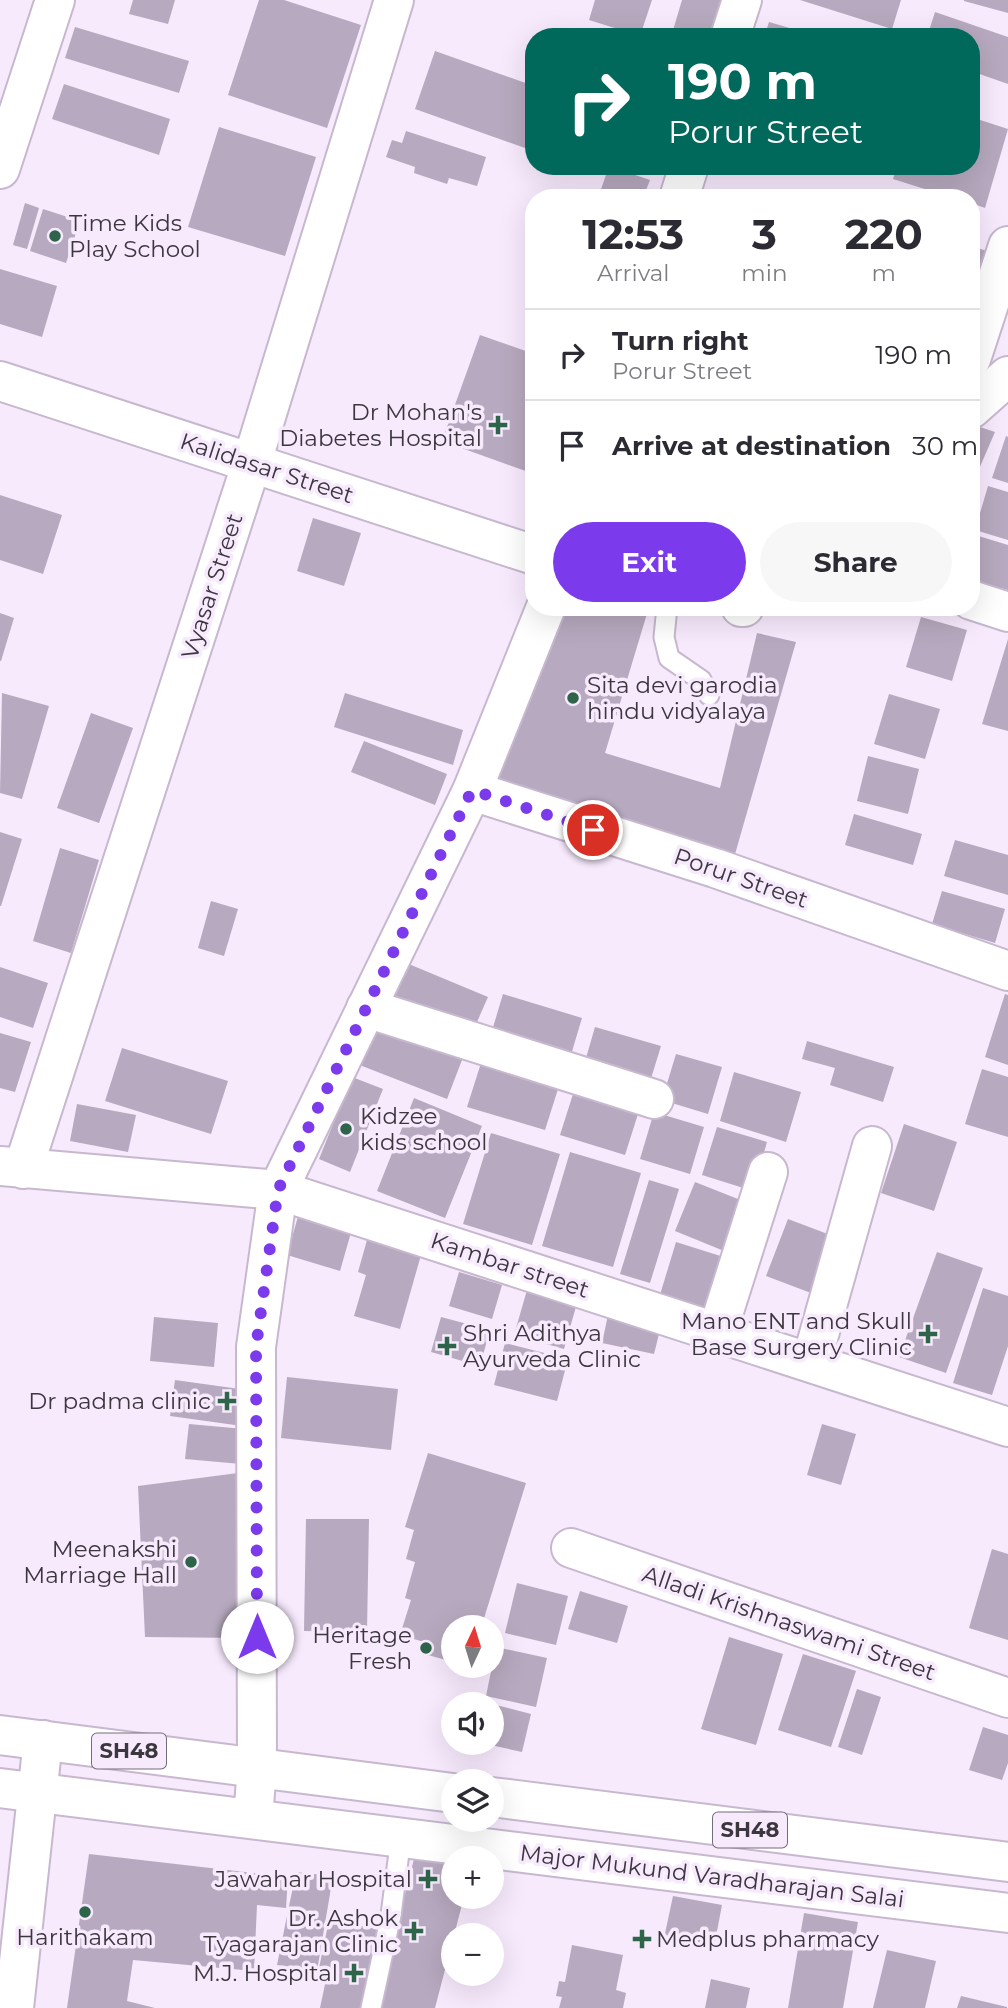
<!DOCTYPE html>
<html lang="en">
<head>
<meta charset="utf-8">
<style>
  body { margin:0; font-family:Montserrat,sans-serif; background:#f7f7f7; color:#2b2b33; height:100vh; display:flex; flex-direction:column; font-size:26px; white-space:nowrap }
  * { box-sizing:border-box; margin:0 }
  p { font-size:23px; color:#7c7c81 }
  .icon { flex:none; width:38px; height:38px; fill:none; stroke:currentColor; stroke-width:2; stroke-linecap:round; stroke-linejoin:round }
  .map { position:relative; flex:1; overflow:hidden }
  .panel { position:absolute; left:525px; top:189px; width:455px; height:427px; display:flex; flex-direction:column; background:#fff; border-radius:28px; box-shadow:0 7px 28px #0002 }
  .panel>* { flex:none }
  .banner { position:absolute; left:525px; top:28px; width:455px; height:147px; border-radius:28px; box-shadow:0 7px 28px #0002; background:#00695c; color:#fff; overflow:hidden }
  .needle { width:46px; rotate:4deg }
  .buttons { position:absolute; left:441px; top:1615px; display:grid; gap:14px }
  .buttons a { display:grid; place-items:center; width:63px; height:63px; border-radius:50%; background:#fff; box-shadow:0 7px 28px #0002; font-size:35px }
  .pin { position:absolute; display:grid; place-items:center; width:60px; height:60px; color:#fff; margin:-30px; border:4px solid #fff; border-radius:50%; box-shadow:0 2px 7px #0007 }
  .me { position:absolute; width:77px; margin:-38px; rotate:0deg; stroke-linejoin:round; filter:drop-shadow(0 0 5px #0008) }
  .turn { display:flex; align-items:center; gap:24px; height:147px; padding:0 28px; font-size:32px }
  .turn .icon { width:91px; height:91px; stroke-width:2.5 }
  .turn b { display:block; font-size:49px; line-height:60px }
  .eta { display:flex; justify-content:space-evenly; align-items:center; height:119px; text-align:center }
  .eta b { font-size:42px; font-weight:700; line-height:49px }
  .cta { display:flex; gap:14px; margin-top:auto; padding:14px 28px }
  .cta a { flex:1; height:80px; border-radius:42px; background:#7c3aed; color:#fff; font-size:28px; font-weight:700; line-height:80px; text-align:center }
  .cta a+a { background:#f7f7f7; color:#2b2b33 }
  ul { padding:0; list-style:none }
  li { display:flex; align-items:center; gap:21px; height:91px; padding:0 28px; border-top:2px solid #e1e1e2 }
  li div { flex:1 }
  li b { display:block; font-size:26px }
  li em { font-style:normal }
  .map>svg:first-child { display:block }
</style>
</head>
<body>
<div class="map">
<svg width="1008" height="2008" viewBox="0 0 1008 2008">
  <rect width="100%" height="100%" fill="#f7eafd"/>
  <path fill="#b7a9bf" d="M133,0H175L168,24L129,14Z
    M259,0H284L361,25L327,128L228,95Z
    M595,0H652L640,36L589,20Z
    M682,0H729L720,37H671Z
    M800,0H901L892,29Z
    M964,0H1008V13L964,1Z
    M935,12L1008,37V84L971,71V37H927Z
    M769,22L810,34L809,37H764Z
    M75,27L189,61L179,93L65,58Z
    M435,51L534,86V123L525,148L415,109Z
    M64,84L170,119L159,155L52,119Z
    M971,117L1008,129L985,208L971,203V198H953L893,179L897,166H971Z
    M219,127L316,157L285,256L188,227Z
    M406,131L486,157L477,186L449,178L447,184L414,173L415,167L386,157L392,140L402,143Z
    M609,166L650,180L643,198H598Z
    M25,203L39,208L27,249L13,245Z
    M43,209L80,221L66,263L30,251Z
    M971,246L987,251L972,294H971Z
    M0,269L57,286L42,337L0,324Z
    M480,335L534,354V474L442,441Z
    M971,424L995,432L979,469L971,466Z
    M1006,436L1008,437V483L992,478Z
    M988,486L1008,492V540L975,530Z
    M0,495L62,515L43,574L0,560Z
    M313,518L361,533L344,586L297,571Z
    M972,534L1008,545V590L971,580Z
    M561,607H649L605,753L720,788L757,633L796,642L731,868L492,778Z
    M0,613L14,618L1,661H0Z
    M921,617L967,630L952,681L906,667Z
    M1008,639V731L982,724Z
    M2,693L49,706L22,799L0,793Z
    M345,693L463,730L453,765L334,727Z
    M889,694L940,709L925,759L874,744Z
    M91,713L133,728L99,823L57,808Z
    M364,741L447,774L435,805L351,772Z
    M868,756L919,769L908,814L857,801Z
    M854,814L922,834L913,865L845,845Z
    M0,832L22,839L1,906H0Z
    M955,840L1008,855V895L944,876Z
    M60,848L99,860L71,953L33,941Z
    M942,891L1005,909L995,943L932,924Z
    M211,901L238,909L224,956L198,948Z
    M404,962L488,997L473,1031L390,996Z
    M0,967L48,983L33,1028L0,1017Z
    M503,994L582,1018L570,1058L491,1034Z
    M1005,994L1008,995V1065L985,1057Z
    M373,1025L462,1060L447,1099L357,1064Z
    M595,1027L661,1046L649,1085L584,1065Z
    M0,1033L31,1042L15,1092L0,1088Z
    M807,1041L894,1067L883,1102L830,1085L835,1068L802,1059Z
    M122,1048L228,1081L211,1134L105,1101Z
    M676,1054L722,1067L708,1114L662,1100Z
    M481,1063L559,1086L545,1130L467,1107Z
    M982,1069L1008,1077V1137L965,1124Z
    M734,1072L801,1092L786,1142L720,1121Z
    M352,1077L383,1089L350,1172L319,1159Z
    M573,1094L638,1114L625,1155L560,1135Z
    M414,1098L482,1126L445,1218L377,1191Z
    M77,1104L136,1115L128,1152L70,1141Z
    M654,1112L704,1127L690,1174L640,1159Z
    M904,1124L957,1142L934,1211L881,1193Z
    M717,1127L767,1142L753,1191L702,1175Z
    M491,1133L560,1154L532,1245L463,1224Z
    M570,1152L641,1173L613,1267L542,1246Z
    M649,1180L679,1189L650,1283L620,1274Z
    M695,1182L748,1203L729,1253L675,1231Z
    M299,1213L352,1229L340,1271L287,1255Z
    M788,1219L833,1236L811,1293L766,1276Z
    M367,1240L421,1255L400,1329L354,1316L366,1275L358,1272Z
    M676,1242L730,1259L714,1314L659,1298Z
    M937,1252L983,1268L946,1373L899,1357Z
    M459,1272L502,1285L492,1319L449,1306Z
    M983,1288L1008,1296V1346L992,1395L953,1383Z
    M527,1290L577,1303L564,1349L514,1335Z
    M608,1315L661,1326L654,1354L602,1343Z
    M154,1317L218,1323L214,1367L150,1361Z
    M441,1317L490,1330L480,1366L431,1352Z
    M505,1343L568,1359L557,1401L494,1385Z
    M287,1377L398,1389L391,1450L281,1438Z
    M175,1380L247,1390L242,1426L170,1416Z
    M189,1424L244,1429L241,1464L185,1459Z
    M822,1424L856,1434L841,1485L807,1475Z
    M428,1453L526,1483L481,1628H453V1662L428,1655L431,1644L400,1635L411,1600L405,1598L415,1562L406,1559L414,1530L405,1527Z
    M238,1473L243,1638L145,1637L138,1486Z
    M306,1519H369L367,1632L304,1631Z
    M992,1549L1008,1554V1640L969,1628Z
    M517,1583L568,1596L556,1645L505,1633Z
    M580,1591L628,1606L617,1643L568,1629Z
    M729,1637L783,1654L756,1745L701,1729Z
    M496,1647L547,1658L536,1707L486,1696Z
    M803,1654L856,1671L831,1747L778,1730Z
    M857,1689L881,1697L862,1755L838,1747Z
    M492,1704L531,1714L522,1752L486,1744L492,1743Z
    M983,1727L1008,1735V1763L1002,1780L969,1770Z
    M416,1851L453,1861V1897H464L435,2008H376Z
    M89,1854L288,1877L286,1908L257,1905L254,1971L133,1960L127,2001L155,2008H67Z
    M296,1872L333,1876L317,1971L277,1965Z
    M673,1896L722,1905L714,1947L664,1938Z
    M804,1913L858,1922L843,2008H788Z
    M329,1920L383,1930L367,2008H320L328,1970L319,1968Z
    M572,1945L623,1955L616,1990L626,1993L623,2008H559L562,1997L556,1996L559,1981L565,1982Z
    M887,1950L936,1961L925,2008H873Z
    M711,1979L750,1988L746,2008H705Z
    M961,1996L1007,2007V2008H957Z"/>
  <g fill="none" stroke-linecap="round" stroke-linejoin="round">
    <g stroke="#c7b8cf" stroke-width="23">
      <path id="service" d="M667,607L664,637L669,658L701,680L709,695
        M371,2008L391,1915L401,1837"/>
    </g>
    <g stroke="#c7b8cf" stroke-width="42">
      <path id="minor" d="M730,37L742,0
        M0,169L55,0
        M679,198L689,166
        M971,359L1008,246
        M0,381L534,555
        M971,600L1008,612
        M472,791L715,868L1008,971
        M366,1008L654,1099
        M0,1166L278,1190L1008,1427
        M23,1169L252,462L394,0
        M717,1333L768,1172
        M811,1363L872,1146
        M571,1548L1008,1698"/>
    </g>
    <g stroke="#c7b8cf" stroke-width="42">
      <path id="tertiary" d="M971,409L1008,376
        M741,607H744
        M253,1818L257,1768L256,1347L278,1190L472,791L546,607
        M14,2008L43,1740"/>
    </g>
    <g stroke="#c7b8cf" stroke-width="42">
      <path id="primary" d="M0,1735L453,1793
        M0,1788L1008,1913
        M492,1797L1008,1862"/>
    </g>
    <use href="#service" stroke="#fff" stroke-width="19"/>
    <use href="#minor" stroke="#fff" stroke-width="38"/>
    <use href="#tertiary" stroke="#fff" stroke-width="38"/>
    <use href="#primary" stroke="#fff" stroke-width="38"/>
  </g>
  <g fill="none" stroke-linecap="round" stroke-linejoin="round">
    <path stroke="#7c3aed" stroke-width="12" stroke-dasharray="0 21.6" d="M257,1637L256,1347L278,1190L472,790L593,830"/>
  </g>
  <g fill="#2d644a" stroke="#f7eafd" stroke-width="2.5">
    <circle cx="55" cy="236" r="7"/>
    <path d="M494.5 414.5h7v7h7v7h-7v7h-7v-7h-7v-7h7z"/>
    <circle cx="573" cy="698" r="7"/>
    <circle cx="346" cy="1129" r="7"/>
    <path d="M924.5 1323.5h7v7h7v7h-7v7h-7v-7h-7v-7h7z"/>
    <path d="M443.5 1335.5h7v7h7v7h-7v7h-7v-7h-7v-7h7z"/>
    <path d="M223.5 1390.5h7v7h7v7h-7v7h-7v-7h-7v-7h7z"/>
    <circle cx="191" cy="1562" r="7"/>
    <circle cx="426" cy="1648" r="7"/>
    <path d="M424.5 1868.5h7v7h7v7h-7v7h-7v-7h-7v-7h7z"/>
    <circle cx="85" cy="1912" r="7"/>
    <path d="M410.5 1920.5h7v7h7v7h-7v7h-7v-7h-7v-7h7z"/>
    <path d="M638.5 1928.5h7v7h7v7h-7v7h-7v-7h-7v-7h7z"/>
    <path d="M350.5 1962.5h7v7h7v7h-7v7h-7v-7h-7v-7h7z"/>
  </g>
  <g text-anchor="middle" stroke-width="7" stroke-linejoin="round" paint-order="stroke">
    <g fill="#f7eafd" stroke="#746c78" stroke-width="2">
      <rect x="92" y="1733.5" width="74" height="35" rx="5"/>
      <rect x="713" y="1812.5" width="74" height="35" rx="5"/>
    </g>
    <g font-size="21" font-weight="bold" fill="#3c363f">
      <text x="129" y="1758">SH48</text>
      <text x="750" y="1837">SH48</text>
    </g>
    <g font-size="23" fill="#3c363f" stroke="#f7eafd" text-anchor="end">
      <text x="69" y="231" text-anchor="start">Time Kids<tspan x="69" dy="26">Play School</tspan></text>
      <text x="482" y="420">Dr Mohan's<tspan x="482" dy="26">Diabetes Hospital</tspan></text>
      <text x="587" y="693" text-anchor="start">Sita devi garodia<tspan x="587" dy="26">hindu vidyalaya</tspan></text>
      <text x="360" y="1124" text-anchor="start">Kidzee<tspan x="360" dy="26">kids school</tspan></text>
      <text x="912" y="1329">Mano ENT and Skull<tspan x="912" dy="26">Base Surgery Clinic</tspan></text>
      <text x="463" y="1341" text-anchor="start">Shri Adithya<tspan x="463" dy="26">Ayurveda Clinic</tspan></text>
      <text x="211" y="1409">Dr padma clinic</text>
      <text x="177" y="1557">Meenakshi<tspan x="177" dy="26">Marriage Hall</tspan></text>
      <text x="412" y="1643">Heritage<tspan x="412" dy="26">Fresh</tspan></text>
      <text x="412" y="1887">Jawahar Hospital</text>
      <text x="398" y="1926">Dr. Ashok<tspan x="398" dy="26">Tyagarajan Clinic</tspan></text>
      <text x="85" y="1945" text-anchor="middle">Harithakam</text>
      <text x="656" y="1947" text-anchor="start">Medplus pharmacy</text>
      <text x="338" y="1981">M.J. Hospital</text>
    </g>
    <g font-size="23" fill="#3c363f" stroke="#f7eafd">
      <text transform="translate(267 468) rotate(18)" y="8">Kalidasar Street</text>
      <text transform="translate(212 586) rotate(-72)" y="8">Vyasar Street</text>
      <text transform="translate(741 878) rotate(19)" y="8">Porur Street</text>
      <text transform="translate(510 1265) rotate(18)" y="8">Kambar street</text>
      <text transform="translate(789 1623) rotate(19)" y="8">Alladi Krishnaswami Street</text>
      <text transform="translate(712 1876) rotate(7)" y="8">Major Mukund Varadharajan Salai</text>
    </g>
  </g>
</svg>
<div class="buttons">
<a><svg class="needle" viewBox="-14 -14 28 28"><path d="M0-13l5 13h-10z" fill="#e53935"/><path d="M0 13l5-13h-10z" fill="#7c7c81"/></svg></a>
<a><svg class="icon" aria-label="sound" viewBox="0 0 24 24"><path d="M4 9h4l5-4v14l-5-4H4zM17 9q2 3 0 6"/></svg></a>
<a><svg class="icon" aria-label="layers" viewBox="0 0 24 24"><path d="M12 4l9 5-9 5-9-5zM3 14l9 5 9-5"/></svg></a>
<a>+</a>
<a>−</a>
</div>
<div class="pin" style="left:593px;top:830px;background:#d93025"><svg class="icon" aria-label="arrive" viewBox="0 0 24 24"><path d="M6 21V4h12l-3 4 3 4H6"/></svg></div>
<svg class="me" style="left:257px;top:1637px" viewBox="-20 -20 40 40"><circle r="19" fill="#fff"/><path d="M0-13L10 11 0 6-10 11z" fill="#7c3aed"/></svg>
<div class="banner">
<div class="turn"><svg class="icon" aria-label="right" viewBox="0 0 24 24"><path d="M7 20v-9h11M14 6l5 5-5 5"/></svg><div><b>190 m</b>Porur Street</div></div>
</div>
<section class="panel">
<div class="eta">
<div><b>12:53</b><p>Arrival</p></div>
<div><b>3</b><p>min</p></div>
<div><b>220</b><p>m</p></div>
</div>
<ul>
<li><svg class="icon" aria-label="right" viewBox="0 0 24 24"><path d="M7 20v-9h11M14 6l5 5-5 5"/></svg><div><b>Turn right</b><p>Porur Street</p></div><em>190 m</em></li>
<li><svg class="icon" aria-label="arrive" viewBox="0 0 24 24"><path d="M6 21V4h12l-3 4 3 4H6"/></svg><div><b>Arrive at destination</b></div><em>30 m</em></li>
</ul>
<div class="cta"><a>Exit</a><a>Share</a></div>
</section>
</div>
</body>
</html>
